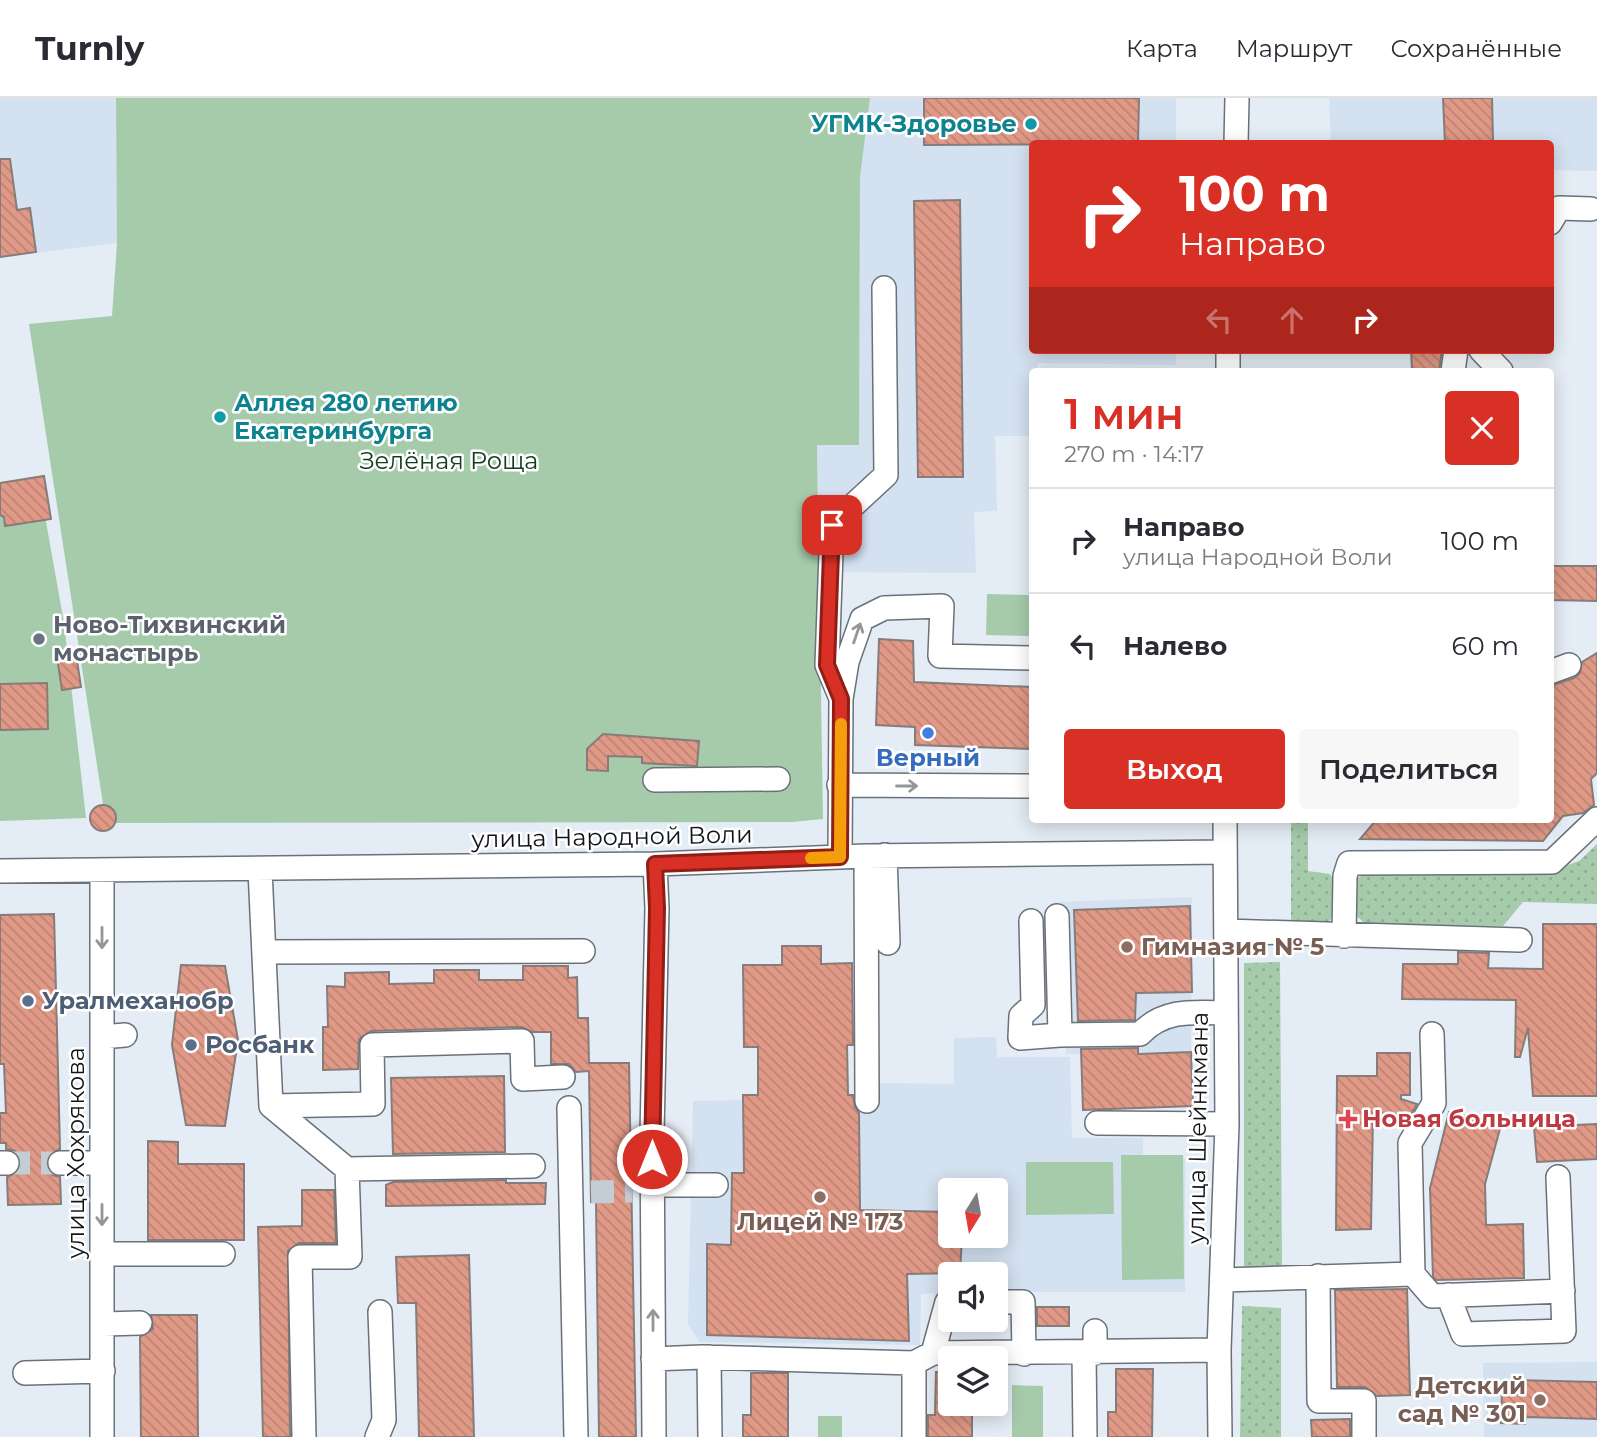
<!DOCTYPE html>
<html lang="ru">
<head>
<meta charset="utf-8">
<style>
  body { margin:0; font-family:Montserrat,sans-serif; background:#f7f7f7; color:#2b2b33; height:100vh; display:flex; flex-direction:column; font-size:26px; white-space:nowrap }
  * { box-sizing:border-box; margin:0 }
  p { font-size:23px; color:#7c7c81 }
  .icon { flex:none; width:38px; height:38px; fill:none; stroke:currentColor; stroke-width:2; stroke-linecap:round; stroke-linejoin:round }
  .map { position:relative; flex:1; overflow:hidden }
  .side { position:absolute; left:1029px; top:270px; width:525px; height:455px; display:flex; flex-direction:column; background:#fff; border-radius:7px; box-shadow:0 4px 18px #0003 }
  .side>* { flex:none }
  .guide { position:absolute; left:1029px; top:42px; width:525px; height:214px; border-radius:7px; box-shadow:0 4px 18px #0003; background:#d93025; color:#fff; overflow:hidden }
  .needle { width:46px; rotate:191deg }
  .tools { position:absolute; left:938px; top:1080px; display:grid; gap:14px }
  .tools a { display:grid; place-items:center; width:70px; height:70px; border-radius:7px; background:#fff; box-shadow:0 4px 18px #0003; font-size:35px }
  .pin { position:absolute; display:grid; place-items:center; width:60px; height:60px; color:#fff; margin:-30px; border-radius:14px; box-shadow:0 4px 10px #0006 }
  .me { position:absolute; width:77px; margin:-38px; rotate:0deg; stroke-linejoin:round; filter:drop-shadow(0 0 5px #0008) }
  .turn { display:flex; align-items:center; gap:24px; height:147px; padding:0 35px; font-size:32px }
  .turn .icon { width:91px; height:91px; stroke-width:2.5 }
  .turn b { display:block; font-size:49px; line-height:60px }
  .lanes { display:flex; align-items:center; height:66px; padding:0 35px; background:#0003; justify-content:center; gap:35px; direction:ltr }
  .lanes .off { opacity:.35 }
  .round { display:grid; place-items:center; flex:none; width:74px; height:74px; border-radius:7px; background:#f7f7f7 }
  .summary { display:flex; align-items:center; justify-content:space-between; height:119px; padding:0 35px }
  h1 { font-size:42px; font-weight:600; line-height:52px; color:#d93025 }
  .button { display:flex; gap:14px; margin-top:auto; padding:14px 35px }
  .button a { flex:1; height:80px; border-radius:7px; background:#d93025; color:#fff; font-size:28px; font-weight:600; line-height:80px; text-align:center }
  .button a+a { background:#f7f7f7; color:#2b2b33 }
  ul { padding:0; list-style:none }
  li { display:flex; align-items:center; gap:21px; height:105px; padding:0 35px; border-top:2px solid #e1e1e2 }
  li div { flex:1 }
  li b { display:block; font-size:26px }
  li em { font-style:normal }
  header { display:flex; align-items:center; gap:42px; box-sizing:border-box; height:98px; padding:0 35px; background:#fff; border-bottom:2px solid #e1e1e2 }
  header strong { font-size:33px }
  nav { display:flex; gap:38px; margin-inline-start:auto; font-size:24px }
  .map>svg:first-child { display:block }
</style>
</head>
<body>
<header>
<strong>Turnly</strong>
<nav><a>Карта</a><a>Маршрут</a><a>Сохранённые</a></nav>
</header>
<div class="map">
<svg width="1597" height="1339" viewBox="0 0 1597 1339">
  <defs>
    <pattern id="grass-dots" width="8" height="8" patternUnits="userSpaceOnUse" patternTransform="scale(1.75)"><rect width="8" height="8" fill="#a6cbab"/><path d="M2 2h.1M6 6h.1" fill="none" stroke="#8ead92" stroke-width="1.8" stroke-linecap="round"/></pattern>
    <pattern id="building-back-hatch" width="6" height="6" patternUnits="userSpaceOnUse" patternTransform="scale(1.75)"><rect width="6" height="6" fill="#e09986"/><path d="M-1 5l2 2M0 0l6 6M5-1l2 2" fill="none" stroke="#bf8373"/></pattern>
  </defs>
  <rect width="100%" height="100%" fill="#e4ecf5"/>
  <path fill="#d4e1f0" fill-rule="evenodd" d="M0,0H116L117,145L0,159Z
    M870,0H1176V45L1032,46V252H1176V267L1038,265L1037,273H1032V338H995L997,413L974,414L976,475L821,474L817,346L859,347L860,79Z
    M1329,0H1597V73L1551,72L1550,46L1331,45Z
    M1192,799L1191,954L1066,956L1061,804Z
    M996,939L997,959H1070L1072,1040H1143V1060L1185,1061V1194H996V1176H950V1195L921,1196L920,1247L700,1244L688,1227L693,1003L875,1000L881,985L954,986V940ZM950,1092H996V1138H950Z
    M1597,1264V1339H1484L1483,1265Z"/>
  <path fill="url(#grass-dots)" d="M1291,721H1358V725H1308V773L1330,776L1337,786L1336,816L1325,827L1291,825Z
    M1597,746V806L1523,804L1503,828L1367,827L1355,817V781L1369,774H1548L1579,763Z
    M1280,864L1282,1172L1244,1173V865Z
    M1242,1208L1281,1210V1339H1240Z"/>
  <path fill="#a6cbab" d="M116,0H870L860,79L859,347H817L823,721L792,724L115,725L114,712L103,706L29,226L112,218L117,145Z
    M40,390L64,525L86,720L0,723V396Z
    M987,496L1032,497V538L986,537Z
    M1121,1057H1183L1184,1181L1122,1182Z
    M1026,1064H1113L1114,1116L1026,1117Z
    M1012,1287L1043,1288V1339H1012Z
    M818,1318H842V1339H818Z"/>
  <path fill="url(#building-back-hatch)" stroke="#877c79" stroke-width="2" d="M924,0H1139L1138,46L924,47Z
    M1443,0H1492L1493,43L1445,46Z
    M0,61H10L17,112L30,110L36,154L0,159Z
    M960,102L963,379H918L914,103Z
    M1411,252H1442L1439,273H1412Z
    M44,378L51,421L5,428L4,419L0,417V385Z
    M1550,468H1597V503L1550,502Z
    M879,541L913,543L914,584L1032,589V651L915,647V629L876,627Z
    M1597,555V675L1591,681L1594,707L1583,715L1563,718L1543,743L1360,741L1377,721H1550V588L1574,580L1580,575L1582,564Z
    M76,556L81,589L62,592L57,559Z
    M47,585L48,631L0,632V586Z
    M603,636L699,643L697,668L642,665V659L608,658V673L587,672V651Z
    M90 720a13 13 0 1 1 26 0a13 13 0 1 1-26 0Z
    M1190,808L1192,894L1136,895L1135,922L1078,923L1074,812Z
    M54,816L60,1051L48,1057L46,1066L52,1077L60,1079L61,1106L8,1107L7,1079L19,1073L21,1064L15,1053L6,1051V1045H0V1015H6L4,966H0V817Z
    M1543,826H1597V998H1533L1528,930L1520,959H1515L1516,902L1402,901L1403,866H1458V854L1489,855L1488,870L1543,871Z
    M782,848H821V866L852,865L853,947H847L848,997H853L855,1009L859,1015L860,1112L950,1114V1138H962L960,1175L907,1176L909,1243L707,1237V1146L731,1147L732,1075H744L743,997H758V949H744L743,867H782Z
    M181,867L225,868L238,942L225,1028L186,1027L172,947Z
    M523,868H568V880L577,879L578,920H588L589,965H629L636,1339H599L596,1104H591L589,973L576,974L569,966H551V934H532L522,929L371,933L359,941L358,971L323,972V929H328L327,888L345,889V875L389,874V886L434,885V872H479V882H523Z
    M1138,950V956L1191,954L1193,1008L1083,1012L1081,951Z
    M1377,955H1410V997H1401V1001L1417,1006L1411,1016H1373L1371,1131L1336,1132L1337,978H1377Z
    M504,978L505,1054L393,1056L391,980Z
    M1449,1014L1501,1027L1485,1086L1486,1127L1523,1126L1524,1180L1436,1182L1433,1178L1430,1090Z
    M1597,1026V1061L1537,1064L1534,1029Z
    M148,1043L178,1044V1066H244V1142H148Z
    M506,1082V1085H546L545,1106L386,1108V1087L393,1084Z
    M302,1092H334L336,1145H299L288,1153L290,1339H263L258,1129L302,1128Z
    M469,1157L474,1339H419L416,1205H398L396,1159Z
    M1407,1191L1410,1297L1377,1298L1365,1289H1337L1335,1192Z
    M1037,1209H1069V1228H1037Z
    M151,1217H197L198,1339H141L140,1239L153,1231Z
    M1116,1271H1153L1152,1339H1108V1314H1116Z
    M936,1274H950V1306H972V1339H928V1317H935Z
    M751,1275H788V1339H743V1317H751Z
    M1515,1282L1597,1284V1321L1526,1319L1525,1326L1501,1325L1502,1293H1515Z
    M1350,1321V1339H1312L1311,1322Z"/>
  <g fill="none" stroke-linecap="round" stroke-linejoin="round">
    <path stroke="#c4ccd4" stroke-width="23" stroke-dasharray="23 11" stroke-linecap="butt" d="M7,1065H60
      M591,1094L632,1093"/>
    <g stroke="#6a7179" stroke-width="26">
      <path id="minor" d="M1236,46L1237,0
        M1550,125L1559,110L1591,111
        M1481,252L1501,273
        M1228,273V252
        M1453,273L1456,252
        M1550,574L1569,567
        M840,598L827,567L832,427L886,377L884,190
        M655,682L778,681
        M839,687L1032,688
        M885,757L888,845
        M866,758L867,1003
        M840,759L841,601L847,564L862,521L884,510L942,508L940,558L1032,560
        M260,772L271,1008L347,1071L350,1159H300L304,1339
        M0,773L655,766L866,758L1225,754
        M1057,818L1060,937L1140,936C1164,911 1192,914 1225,915
        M1031,823L1033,907L1021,918L1020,940L1060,937
        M1226,833L1520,842
        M1344,838L1345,778L1349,765L1552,764L1597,721
        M265,854L583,853
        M102,939L125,937
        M271,1008L373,1006L372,947L522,943L523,981L563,979
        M569,1010L576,1339
        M1097,1025L1227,1026
        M0,1065H7
        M60,1065H102
        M347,1071L533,1068
        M652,1087H716
        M102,1156H223
        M1413,1176L1410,1045L1434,1005L1432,936
        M1318,1178L1319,1303H1364V1339
        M1222,1182L1413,1176L1432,1198L1563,1193
        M1448,1197L1463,1236L1564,1233L1558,1079
        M996,1204H1023L1024,1256
        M103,1226L140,1225
        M1095,1233V1255
        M933,1255L947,1204H950
        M1084,1255L1085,1339
        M709,1259L710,1339
        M653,1261L702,1259L914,1265L933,1255L1219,1252
        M25,1275L103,1273
        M102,1339V772
        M377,1339L384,1322L380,1214
        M654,1339L652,1035L657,810L655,766
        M914,1339V1265
        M1220,1339L1219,1252L1227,1026L1225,721"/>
    </g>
    <use href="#minor" stroke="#fff" stroke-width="23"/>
  </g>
  <defs><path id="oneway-shaft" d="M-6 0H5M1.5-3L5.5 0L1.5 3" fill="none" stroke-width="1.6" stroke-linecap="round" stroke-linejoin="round" transform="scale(1.75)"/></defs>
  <g stroke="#949697">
    <use href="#oneway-shaft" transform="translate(857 535) rotate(-71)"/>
    <use href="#oneway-shaft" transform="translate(907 688)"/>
    <use href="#oneway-shaft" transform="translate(102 840) rotate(90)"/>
    <use href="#oneway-shaft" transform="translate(102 1117) rotate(90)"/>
    <use href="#oneway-shaft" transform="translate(653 1222) rotate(-90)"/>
  </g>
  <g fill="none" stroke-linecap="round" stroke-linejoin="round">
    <g stroke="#8d1f18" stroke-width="18">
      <path id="route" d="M652,1061L657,810L655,766L840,759L841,601L827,567L832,427"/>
    </g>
    <use href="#route" stroke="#d93025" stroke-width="12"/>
    <path stroke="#f59e0b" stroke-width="12" d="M811,760L840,759L841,626"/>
  </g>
  <g fill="#0f9aa8" stroke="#fff" stroke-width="2.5">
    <circle cx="1031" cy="26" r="7"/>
    <circle cx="220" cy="319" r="7"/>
  </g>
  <circle fill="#6b7280" stroke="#fff" stroke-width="2.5" cx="39" cy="541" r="7"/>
  <circle fill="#3f7fe0" stroke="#fff" stroke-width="2.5" cx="928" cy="635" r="7"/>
  <g fill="#8d6e63" stroke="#fff" stroke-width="2.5">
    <circle cx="1127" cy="849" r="7"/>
    <circle cx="820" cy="1099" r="7"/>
    <circle cx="1540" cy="1302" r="7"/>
  </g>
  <g fill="#5c6f8a" stroke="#fff" stroke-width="2.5">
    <circle cx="28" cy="903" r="7"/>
    <circle cx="191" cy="947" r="7"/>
  </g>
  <path fill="#e0444e" stroke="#fff" stroke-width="2.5" d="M1344.5 1010.5h7v7h7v7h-7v7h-7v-7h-7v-7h7z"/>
  <g text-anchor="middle" stroke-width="5" stroke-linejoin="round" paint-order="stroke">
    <g font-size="24" font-weight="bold" fill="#0d838f" stroke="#fff" text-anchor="end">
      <text x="1017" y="34">УГМК-Здоровье</text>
      <text x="234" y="313" text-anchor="start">Аллея 280 летию<tspan x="234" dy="28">Екатеринбурга</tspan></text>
    </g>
    <g font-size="24" fill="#113c1d" stroke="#fff">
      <text x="449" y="371">Зелёная Роща</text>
    </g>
    <g font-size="24" font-weight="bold" fill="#5b616d" stroke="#fff" text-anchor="start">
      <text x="53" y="535">Ново-Тихвинский<tspan x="53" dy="28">монастырь</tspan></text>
    </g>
    <g font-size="24" font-weight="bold" fill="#366cbe" stroke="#fff">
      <text x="928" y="668">Верный</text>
    </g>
    <g font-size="24" fill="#121518" stroke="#fff">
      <text transform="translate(612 739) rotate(-1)" y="8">улица Народной Воли</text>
      <text transform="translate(1198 1030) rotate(-89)" y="8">улица Шейнкмана</text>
      <text transform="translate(76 1055) rotate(-90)" y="8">улица Хохрякова</text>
    </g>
    <g font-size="24" font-weight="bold" fill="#785e54" stroke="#fff" text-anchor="start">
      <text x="1141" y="857">Гимназия № 5</text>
      <text x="820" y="1132" text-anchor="middle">Лицей № 173</text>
      <text x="1526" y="1296" text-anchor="end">Детский<tspan x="1526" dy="28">сад № 301</tspan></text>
    </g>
    <g font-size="24" font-weight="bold" fill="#4e5e75" stroke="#fff" text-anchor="start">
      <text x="42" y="911">Уралмеханобр</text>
      <text x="205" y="955">Росбанк</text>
    </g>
    <g font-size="24" font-weight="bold" fill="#be3a42" stroke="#fff" text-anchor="start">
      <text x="1362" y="1029">Новая больница</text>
    </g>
  </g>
</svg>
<div class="tools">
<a><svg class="needle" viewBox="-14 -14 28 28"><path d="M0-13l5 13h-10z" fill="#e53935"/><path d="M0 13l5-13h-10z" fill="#7c7c81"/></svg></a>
<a><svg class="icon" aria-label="sound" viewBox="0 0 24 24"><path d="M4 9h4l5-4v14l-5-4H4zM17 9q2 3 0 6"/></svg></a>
<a><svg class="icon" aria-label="layers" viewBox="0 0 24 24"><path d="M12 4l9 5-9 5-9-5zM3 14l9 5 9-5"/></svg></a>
</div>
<div class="pin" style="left:832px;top:427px;background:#d93025"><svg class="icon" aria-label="arrive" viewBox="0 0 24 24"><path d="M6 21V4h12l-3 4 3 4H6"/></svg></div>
<svg class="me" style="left:652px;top:1061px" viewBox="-20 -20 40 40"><circle r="17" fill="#d93025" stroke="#fff" stroke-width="3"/><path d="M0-11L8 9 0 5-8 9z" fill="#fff"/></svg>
<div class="guide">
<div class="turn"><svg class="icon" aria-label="right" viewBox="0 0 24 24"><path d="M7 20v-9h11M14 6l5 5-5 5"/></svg><div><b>100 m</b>Направо</div></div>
<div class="lanes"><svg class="icon off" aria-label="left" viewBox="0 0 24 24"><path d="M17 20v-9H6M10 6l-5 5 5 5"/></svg><svg class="icon off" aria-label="ahead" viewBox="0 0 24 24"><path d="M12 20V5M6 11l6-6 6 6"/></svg><svg class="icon" aria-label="right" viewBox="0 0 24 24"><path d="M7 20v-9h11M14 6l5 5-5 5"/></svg></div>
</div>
<section class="side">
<div class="summary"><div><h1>1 мин</h1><p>270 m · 14:17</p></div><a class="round" style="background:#d93025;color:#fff"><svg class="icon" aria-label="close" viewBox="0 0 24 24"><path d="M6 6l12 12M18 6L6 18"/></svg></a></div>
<ul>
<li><svg class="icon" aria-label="right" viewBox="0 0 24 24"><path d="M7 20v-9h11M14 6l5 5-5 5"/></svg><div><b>Направо</b><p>улица Народной Воли</p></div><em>100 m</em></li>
<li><svg class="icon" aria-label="left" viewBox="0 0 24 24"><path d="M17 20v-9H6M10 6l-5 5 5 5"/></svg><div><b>Налево</b></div><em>60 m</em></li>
</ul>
<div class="button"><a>Выход</a><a>Поделиться</a></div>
</section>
</div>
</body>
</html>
